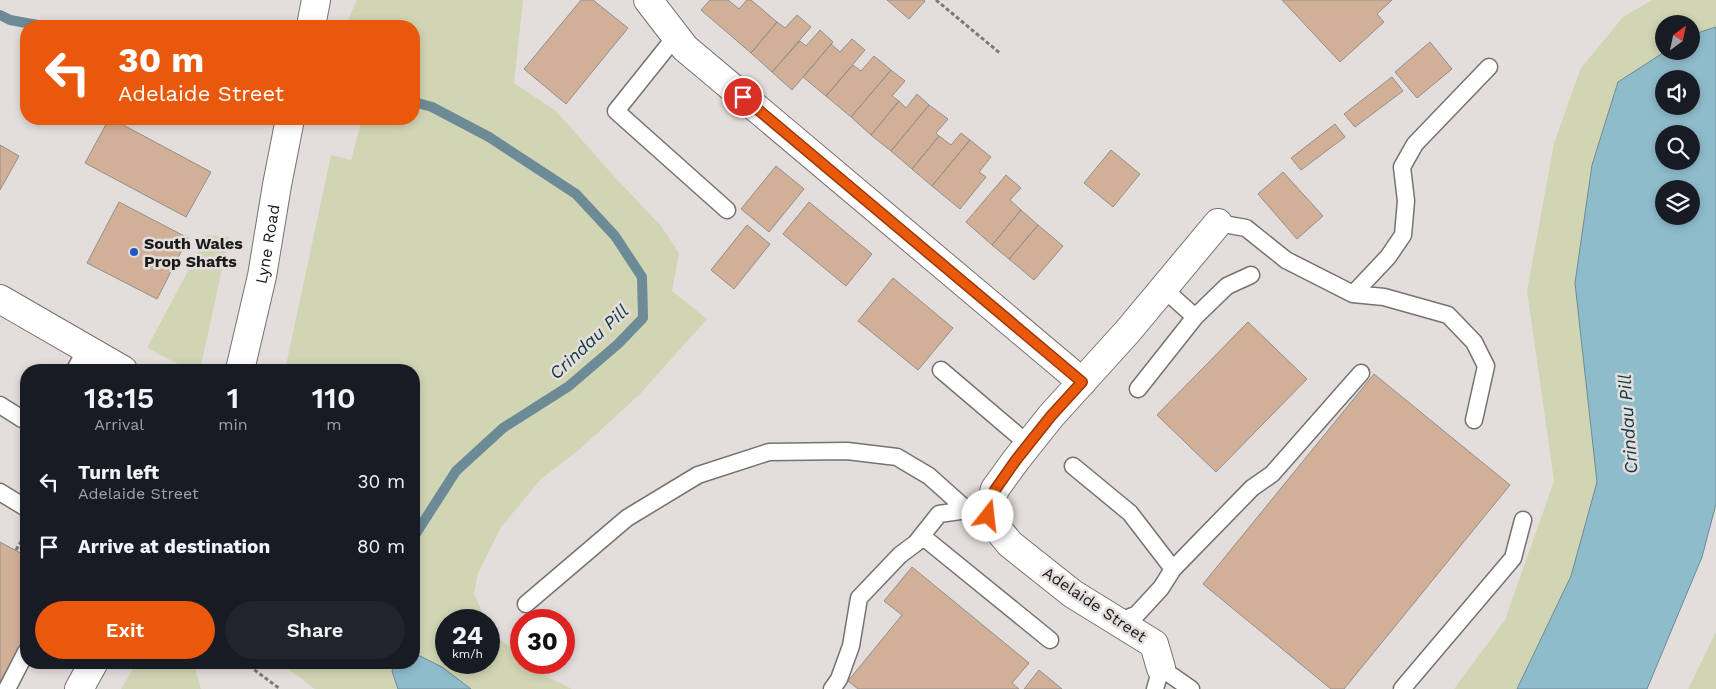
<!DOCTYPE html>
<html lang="en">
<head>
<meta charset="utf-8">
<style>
  body { margin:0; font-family:"Work Sans",sans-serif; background:#20242c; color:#f1f3f6; height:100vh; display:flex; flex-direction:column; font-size:19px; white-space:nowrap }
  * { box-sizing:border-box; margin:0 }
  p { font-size:16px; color:#9ea1a6 }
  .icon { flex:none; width:28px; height:28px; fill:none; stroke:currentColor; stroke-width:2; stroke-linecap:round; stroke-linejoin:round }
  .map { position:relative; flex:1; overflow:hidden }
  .sheet { position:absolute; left:20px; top:364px; width:400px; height:305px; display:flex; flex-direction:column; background:#171b24; border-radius:20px; box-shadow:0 2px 8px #0003 }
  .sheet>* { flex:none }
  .banner { position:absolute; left:20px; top:20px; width:400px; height:105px; border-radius:20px; box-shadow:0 2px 8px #0003; background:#ea580c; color:#fff; overflow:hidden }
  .needle { width:32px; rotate:33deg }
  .buttons { position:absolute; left:1655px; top:15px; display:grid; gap:10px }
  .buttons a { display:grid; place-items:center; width:45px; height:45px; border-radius:50%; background:#171b24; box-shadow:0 2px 8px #0003; font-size:25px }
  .speed { position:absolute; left:435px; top:609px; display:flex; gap:10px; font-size:25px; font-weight:700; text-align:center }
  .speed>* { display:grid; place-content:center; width:65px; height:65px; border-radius:50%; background:#171b24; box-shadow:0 2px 8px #0003; line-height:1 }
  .speed small { font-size:12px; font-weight:400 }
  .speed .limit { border:8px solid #d22; background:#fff; color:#111 }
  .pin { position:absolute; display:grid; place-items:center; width:42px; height:42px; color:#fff; margin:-21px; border:2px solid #fff; border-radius:50%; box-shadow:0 1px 5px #0007 }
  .me { position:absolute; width:55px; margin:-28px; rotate:16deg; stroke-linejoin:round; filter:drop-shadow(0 0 4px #0008) }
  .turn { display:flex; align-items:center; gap:18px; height:105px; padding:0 15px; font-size:22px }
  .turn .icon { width:65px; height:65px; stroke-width:2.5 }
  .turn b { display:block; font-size:35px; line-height:42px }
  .eta { display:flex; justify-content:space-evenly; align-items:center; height:85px; text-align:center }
  .eta b { font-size:30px; font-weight:600; line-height:35px }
  .cta { display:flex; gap:10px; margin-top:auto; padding:10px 15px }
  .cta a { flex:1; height:58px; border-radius:30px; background:#ea580c; color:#fff; font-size:20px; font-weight:600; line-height:58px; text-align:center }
  .cta a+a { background:#20242c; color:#f1f3f6 }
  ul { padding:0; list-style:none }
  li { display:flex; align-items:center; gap:15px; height:65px; padding:0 15px }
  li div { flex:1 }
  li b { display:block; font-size:19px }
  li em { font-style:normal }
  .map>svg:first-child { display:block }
</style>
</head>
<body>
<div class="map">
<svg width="1716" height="689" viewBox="0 0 1716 689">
  <rect width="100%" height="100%" fill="#e3dedb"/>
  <path fill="#d2d5b4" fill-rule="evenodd" d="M357,0H523L514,83L556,111L612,174L661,226L679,253L672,291L707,319L640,394L580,449L541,479L501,527L478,573L474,594L486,620H446V662H489V625L493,634L521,656V662L529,663L546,676L572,689H315L280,663L414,662V370H285L331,155L351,160L362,119H414V26H345Z
    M1652,0H1716V504L1702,557L1647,689H1454L1505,620L1554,481L1527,291L1554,143L1581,68L1623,17ZM1664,24H1691V51H1664ZM1664,79H1691V106H1664ZM1664,134H1691V161H1664ZM1664,189H1691V216H1664Z
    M207,235L229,237L200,370H190L147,348Z
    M1716,632V689H1688Z
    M137,662L194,663L201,689H121Z"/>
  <path fill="#8fbccb" stroke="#6c8b96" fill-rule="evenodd" d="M1716,27V504L1702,557L1647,689H1517L1571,576L1597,482L1575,283L1592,165L1618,82L1666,51H1691V35ZM1664,79H1691V106H1664ZM1664,134H1691V161H1664ZM1664,189H1691V216H1664Z
    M414,653L442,667L471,689H398L392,671L395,663L414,662Z"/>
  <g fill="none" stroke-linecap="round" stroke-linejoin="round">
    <path stroke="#6c8b96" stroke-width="10" d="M0,15L10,20L43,26
      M414,102L432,107L489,137L576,194L615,236L642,277L643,318L618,344L569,386L503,428L456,471L415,535L414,541"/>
  </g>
  <path fill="#d2b097" stroke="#938f8c" d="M581,0H593L628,28L566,104L524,69Z
    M710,0H728L739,9L747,0H751L777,22L751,53L701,10Z
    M887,0H924L925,1L909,19Z
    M1282,0H1392L1377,14L1384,22L1340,62Z
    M797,15L811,27L772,72L751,53L777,22L785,28Z
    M820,30L833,42L792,90L772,72L800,41L806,46Z
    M852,39L865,50L826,96L803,77L831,44L840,52Z
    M1430,42L1452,69L1417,98L1395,72Z
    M874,56L891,70L851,117L826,96L853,65L861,71Z
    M891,70L905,81L892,96L899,101L871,135L851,117Z
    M1392,77L1403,91L1355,127L1344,114Z
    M917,94L929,105L891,151L871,135L899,101L906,108Z
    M929,105L948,119L936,133L939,136L912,169L891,151Z
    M109,119H112L211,172L186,217L85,163Z
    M1335,124L1345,137L1301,170L1291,158Z
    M961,133L970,140L932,186L912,169L939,136L951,145Z
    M970,140L991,157L979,172L986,177L960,209L932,186Z
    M0,145L19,156L0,190Z
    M1111,150L1140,174L1113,207L1084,183Z
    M776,166L804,189L769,232L741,209Z
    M1283,172L1323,216L1297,239L1258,194Z
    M1006,175L1021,188L1010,200L1021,210L992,245L966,222Z
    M119,202L188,238L157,299L87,263Z
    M809,202L872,254L846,286L783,234Z
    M1021,210L1038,225L1009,259L992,245Z
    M747,225L770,244L734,289L711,270Z
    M1038,225L1063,246L1034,280L1009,259Z
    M893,278L953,328L918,370L858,321Z
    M1248,322L1307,379L1216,472L1157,415Z
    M1374,374L1510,485L1344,689H1331L1203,584Z
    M0,542L26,556V634L0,682Z
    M912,567L1029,663L1012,683L1019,689H858L848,681L902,615L884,601Z
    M1039,670L1062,689H1024Z"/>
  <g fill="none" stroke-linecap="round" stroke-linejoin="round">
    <g stroke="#767270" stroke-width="19">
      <path id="lane" d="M676,36L616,111L727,210
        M1218,223L1246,228L1286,260L1353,294L1384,297L1448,315L1474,342L1486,366L1474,420
        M1164,289L1195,317
        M1353,294L1388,257L1403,235L1406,201L1402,167L1415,144L1489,67
        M75,370L86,349
        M941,370L1028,444
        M1138,389L1195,317L1227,286L1251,275
        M0,405L22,419H26
        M1073,466L1130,513L1173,569
        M0,492L26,508
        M922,536L1050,640
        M526,604L627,518L698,475L769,452L847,451L897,457L929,476L967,510
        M1119,622L1137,614L1161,588L1173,569L1252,488L1272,474L1361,373
        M7,689L26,652
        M832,689L839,679L851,646L859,598L900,555L916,543L939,514L967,510L973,512
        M1155,689L1161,668L1191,689
        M1402,689L1513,558L1523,520"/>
    </g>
    <g stroke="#767270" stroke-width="30">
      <g id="street">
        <path d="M648,0L685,48L1082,382"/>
        <path d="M311,26L316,0"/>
        <path d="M0,299L123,370"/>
        <path id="s1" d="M240,370L262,276L277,185L290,119"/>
        <path d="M1161,668L1154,644L1073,594L1010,544L987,516L995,489L1016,460L1051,416L1128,331L1218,223"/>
        <path d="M79,689L94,662"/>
      </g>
    </g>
    <path stroke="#7c7977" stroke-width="3" stroke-dasharray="4 2.5" stroke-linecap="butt" d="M936,0L1001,54
      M16,550L26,533
      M244,662L280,689"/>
    <use href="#lane" stroke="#fff" stroke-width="16"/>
    <use href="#street" stroke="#fff" stroke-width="28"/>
  </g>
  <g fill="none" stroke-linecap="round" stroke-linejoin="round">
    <g stroke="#983908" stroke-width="12">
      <path id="route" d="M743,97L1082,382L1051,416L1016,460L995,490L988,516"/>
    </g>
    <use href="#route" stroke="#ea580c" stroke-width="9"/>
  </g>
  <circle fill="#1b59c5" stroke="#e3dedb" stroke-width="2" cx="134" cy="252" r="5"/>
  <g text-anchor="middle" stroke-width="5" stroke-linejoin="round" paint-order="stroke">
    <g font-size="16" font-weight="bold" fill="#1b1a19" stroke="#e3dedb" text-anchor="start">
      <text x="144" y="249">South Wales<tspan x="144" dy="18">Prop Shafts</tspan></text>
    </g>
    <g font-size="16" fill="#1b1a19" stroke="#e3dedb">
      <text dy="6" stroke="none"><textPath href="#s1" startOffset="129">Lyne Road</textPath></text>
      <text transform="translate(1095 604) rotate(34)" y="6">Adelaide Street</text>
    </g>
    <g font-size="18" font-style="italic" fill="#0b3641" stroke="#e3dedb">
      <text transform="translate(589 342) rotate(-43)" y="6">Crindau Pill</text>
      <text transform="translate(1628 424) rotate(-94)" y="6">Crindau Pill</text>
    </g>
  </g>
</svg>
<div class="buttons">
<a><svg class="needle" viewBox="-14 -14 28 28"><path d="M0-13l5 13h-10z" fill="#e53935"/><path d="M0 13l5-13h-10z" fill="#9ea1a6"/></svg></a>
<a><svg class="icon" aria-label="sound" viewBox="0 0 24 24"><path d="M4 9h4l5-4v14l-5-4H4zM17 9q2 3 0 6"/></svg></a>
<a><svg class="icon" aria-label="search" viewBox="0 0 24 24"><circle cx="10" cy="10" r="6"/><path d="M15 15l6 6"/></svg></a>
<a><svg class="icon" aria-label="layers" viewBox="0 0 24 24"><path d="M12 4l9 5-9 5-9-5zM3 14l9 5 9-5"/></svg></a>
</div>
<div class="speed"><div>24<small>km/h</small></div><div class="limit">30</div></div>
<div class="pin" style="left:743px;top:97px;background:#d93025"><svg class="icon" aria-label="arrive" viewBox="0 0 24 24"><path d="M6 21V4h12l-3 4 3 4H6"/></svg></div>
<svg class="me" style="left:988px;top:516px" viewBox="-20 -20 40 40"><circle r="19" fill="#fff"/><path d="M0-13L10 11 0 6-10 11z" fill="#ea580c"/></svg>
<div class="banner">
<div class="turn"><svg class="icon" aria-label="left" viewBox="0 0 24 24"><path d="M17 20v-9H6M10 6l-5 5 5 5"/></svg><div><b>30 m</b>Adelaide Street</div></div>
</div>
<section class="sheet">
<div class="eta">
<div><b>18:15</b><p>Arrival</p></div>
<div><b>1</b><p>min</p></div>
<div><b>110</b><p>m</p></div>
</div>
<ul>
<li><svg class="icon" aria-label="left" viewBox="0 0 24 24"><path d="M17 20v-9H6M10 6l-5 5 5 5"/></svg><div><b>Turn left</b><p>Adelaide Street</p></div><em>30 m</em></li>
<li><svg class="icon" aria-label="arrive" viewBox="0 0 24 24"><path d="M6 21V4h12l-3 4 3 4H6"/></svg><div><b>Arrive at destination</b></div><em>80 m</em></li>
</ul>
<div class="cta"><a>Exit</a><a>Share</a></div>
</section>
</div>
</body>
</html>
